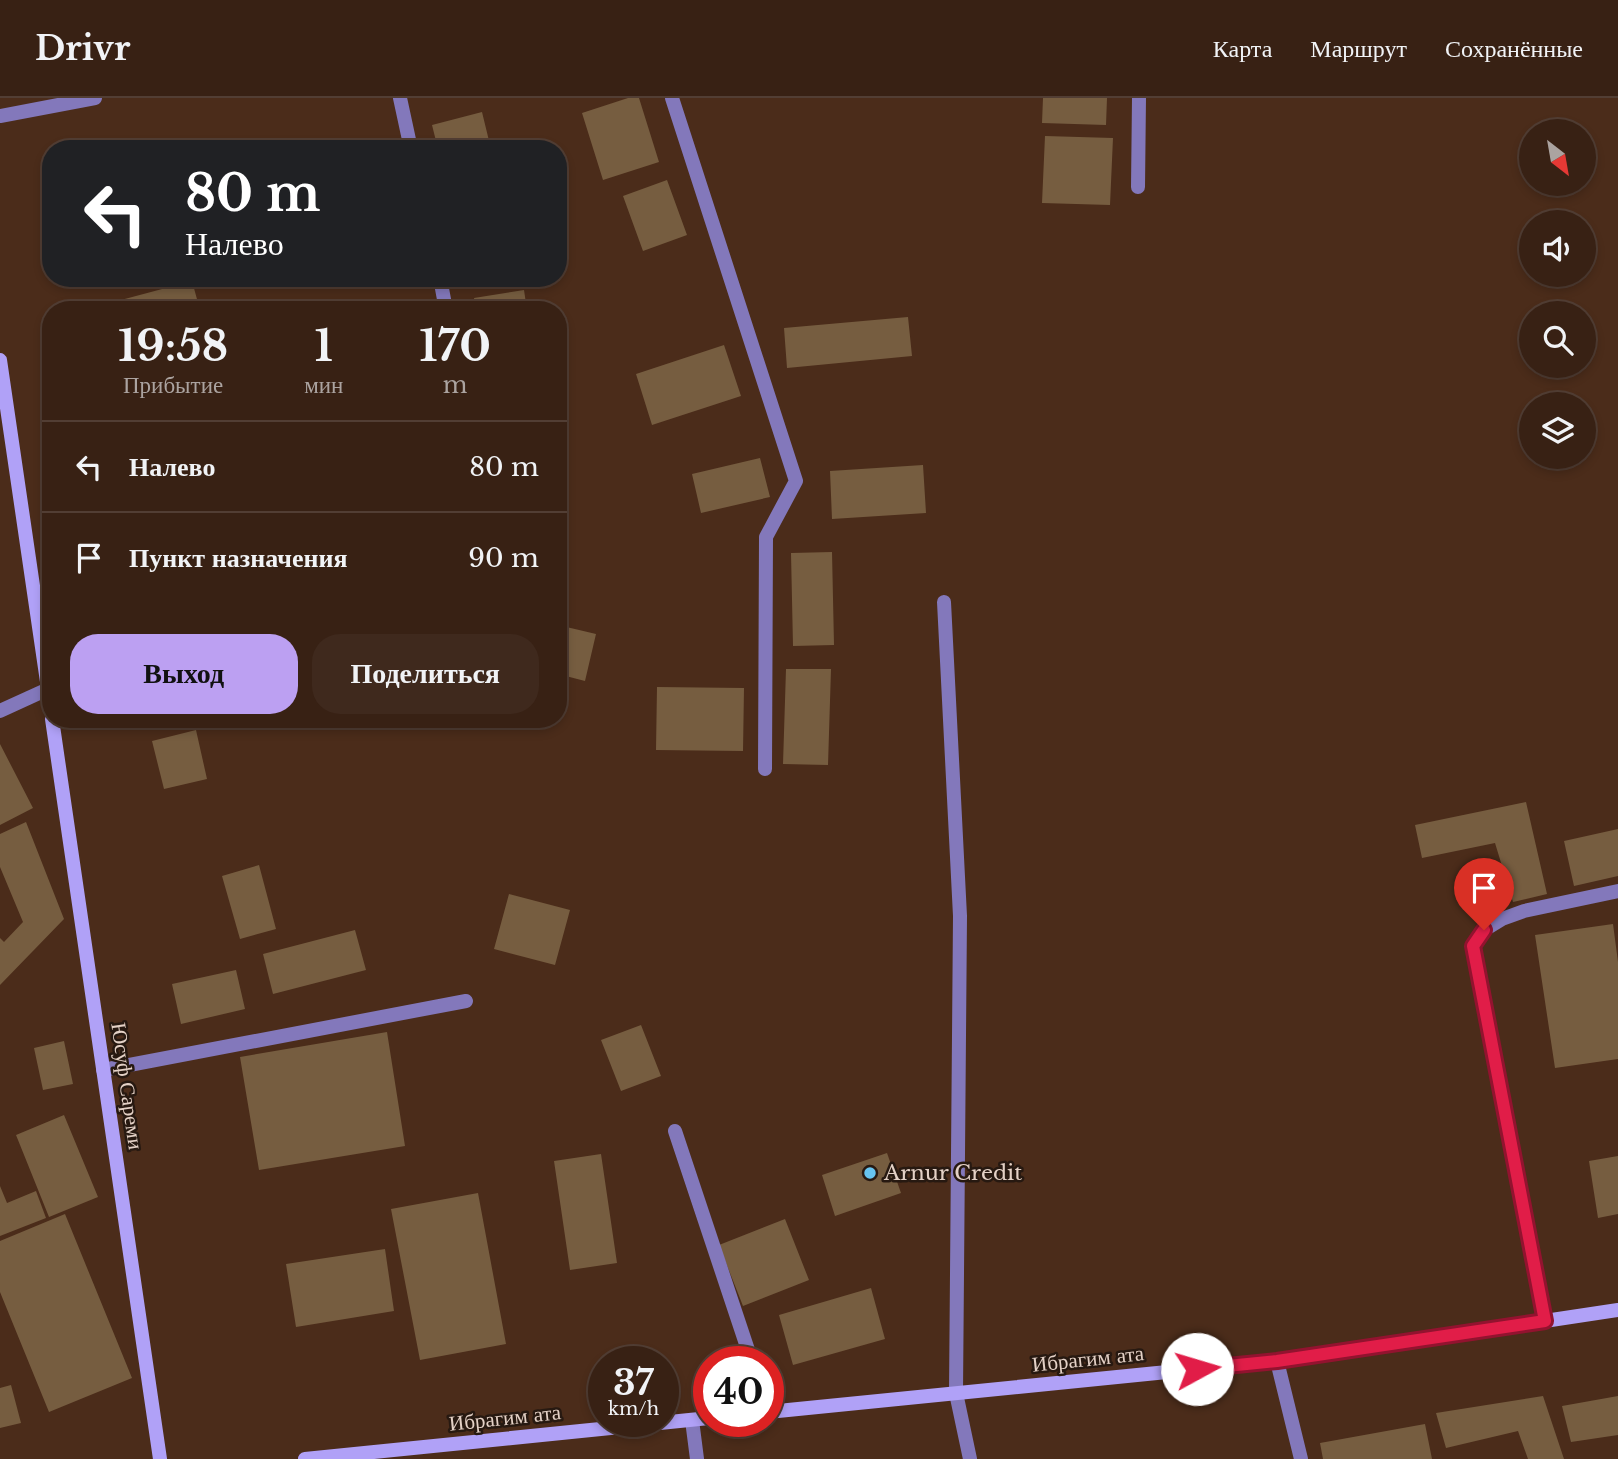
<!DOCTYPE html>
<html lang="ru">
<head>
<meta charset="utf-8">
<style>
  body { margin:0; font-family:"Libre Baskerville",serif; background:#3f291d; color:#f1f3f6; height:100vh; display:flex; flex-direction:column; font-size:26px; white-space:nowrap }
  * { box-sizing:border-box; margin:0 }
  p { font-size:23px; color:#aba3a0 }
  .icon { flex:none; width:38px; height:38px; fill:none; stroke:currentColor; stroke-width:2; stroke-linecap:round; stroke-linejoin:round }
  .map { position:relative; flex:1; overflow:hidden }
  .drawer { position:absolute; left:42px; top:203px; width:525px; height:427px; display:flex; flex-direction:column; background:#382114; border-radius:28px; box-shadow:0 4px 10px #0003,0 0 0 2px #523e34 }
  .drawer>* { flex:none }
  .hud { position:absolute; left:42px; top:42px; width:525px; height:147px; border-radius:28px; box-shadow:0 4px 10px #0003,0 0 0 2px #523e34; background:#202124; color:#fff; overflow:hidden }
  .needle { width:46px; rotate:149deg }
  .tools { position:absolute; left:1519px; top:21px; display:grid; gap:14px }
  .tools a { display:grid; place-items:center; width:77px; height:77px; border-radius:50%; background:#382114; box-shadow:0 4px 10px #0003,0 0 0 2px #523e34; font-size:35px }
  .speed { position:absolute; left:588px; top:1248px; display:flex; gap:14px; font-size:35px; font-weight:700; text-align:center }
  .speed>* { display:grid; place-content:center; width:91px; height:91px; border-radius:50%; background:#382114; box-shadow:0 4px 10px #0003,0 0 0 2px #523e34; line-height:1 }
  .speed small { font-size:18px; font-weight:400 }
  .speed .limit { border:10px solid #d22; background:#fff; color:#111 }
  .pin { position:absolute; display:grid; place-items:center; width:60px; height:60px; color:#fff; margin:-72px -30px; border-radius:50% 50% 50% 0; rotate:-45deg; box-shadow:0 0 7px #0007 }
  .pin .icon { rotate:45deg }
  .me { position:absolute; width:77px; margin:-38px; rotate:84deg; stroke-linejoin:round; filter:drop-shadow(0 0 5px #0008) }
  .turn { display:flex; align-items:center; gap:24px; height:147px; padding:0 28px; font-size:32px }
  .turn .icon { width:91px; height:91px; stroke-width:2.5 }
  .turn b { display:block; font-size:49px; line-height:60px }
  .eta { display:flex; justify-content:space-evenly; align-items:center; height:119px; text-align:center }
  .eta b { font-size:42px; font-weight:800; line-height:49px }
  .primary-button { display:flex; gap:14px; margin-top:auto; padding:14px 28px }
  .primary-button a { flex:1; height:80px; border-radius:28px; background:#bca0f2; color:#111; font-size:28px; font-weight:800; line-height:80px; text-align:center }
  .primary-button a+a { background:#3f291d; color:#f1f3f6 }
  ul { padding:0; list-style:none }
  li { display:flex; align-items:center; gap:21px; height:91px; padding:0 28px; border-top:2px solid #523e34 }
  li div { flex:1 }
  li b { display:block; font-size:26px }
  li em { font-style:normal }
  header { display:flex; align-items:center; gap:42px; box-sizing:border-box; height:98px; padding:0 35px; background:#382114; border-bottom:2px solid #523e34 }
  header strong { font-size:33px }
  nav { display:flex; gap:38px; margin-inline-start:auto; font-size:24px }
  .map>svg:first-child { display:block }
</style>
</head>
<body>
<header>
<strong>Drivr</strong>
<nav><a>Карта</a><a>Маршрут</a><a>Сохранённые</a></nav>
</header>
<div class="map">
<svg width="1618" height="1361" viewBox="0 0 1618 1361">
  <rect width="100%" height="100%" fill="#4b2c1a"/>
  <path fill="#765d40" d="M628,0H639L659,64L603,82L582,15Z
    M1043,0H1107L1106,27L1042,25Z
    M482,14L491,51H438L432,27Z
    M1045,38L1113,40L1110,107L1042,105Z
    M667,82L687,137L643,153L623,98Z
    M192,183L200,212H124L121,202Z
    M524,192L527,212H476L474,200Z
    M908,219L912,258L787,270L784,230Z
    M724,247L741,298L652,327L636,276Z
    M760,360L770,399L701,415L692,376Z
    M923,367L926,415L832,421L830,373Z
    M832,454L834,547L793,548L791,455Z
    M558,527L596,536L585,583L558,576Z
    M786,571H831L828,667L783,666Z
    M657,589L744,590L743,653L656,652Z
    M196,632L207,681L164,691L152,643Z
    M0,646L33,710L0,727Z
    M1526,704L1547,796L1513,804L1495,745L1422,760L1415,727Z
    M26,724L64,821L0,887V840L4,844L23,824L0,769V736Z
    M1618,731V778L1574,788L1564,743Z
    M259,767L276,831L240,841L222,778Z
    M509,796L570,812L555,867L494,851Z
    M1613,826L1618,864V961L1555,970L1535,837Z
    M355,832L366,872L273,896L263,856Z
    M236,872L245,911L181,926L172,886Z
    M641,927L661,978L621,993L601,942Z
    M387,934L405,1048L259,1072L240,959Z
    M64,943L73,986L43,992L34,950Z
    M64,1017L98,1099L49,1119L16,1037Z
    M887,1055L901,1095L835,1118L822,1077Z
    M601,1056L617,1165L570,1172L554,1063Z
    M1618,1058V1116L1598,1120L1589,1063Z
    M0,1088L7,1105L36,1093L46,1120L0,1138Z
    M478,1095L506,1246L420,1262L391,1111Z
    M65,1116L132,1280L49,1314L0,1194V1143Z
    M785,1121L809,1182L743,1208L719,1147Z
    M385,1151L394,1213L296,1229L286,1166Z
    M871,1190L885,1241L793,1267L779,1217Z
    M11,1287L21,1325L0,1330V1290Z
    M1543,1298L1564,1361H1528L1518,1333L1446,1350L1436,1315Z
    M1618,1298V1337L1571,1344L1562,1308Z
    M1425,1326L1432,1361H1323L1320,1345Z"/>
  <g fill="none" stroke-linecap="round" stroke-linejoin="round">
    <path stroke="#8378bb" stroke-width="14" d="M400,0L411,51
      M672,0L796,383L766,439L765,671
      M0,18L95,0
      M440,180L446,212
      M103,972L466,903
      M675,1033L752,1264
      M1545,1223L1473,848L1484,832L1502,821L1524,813L1618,793
      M692,1322L697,1361"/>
    <path stroke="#8378bb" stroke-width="14" d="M1138,89L1139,0
      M944,504L960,818L956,1295L970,1361
      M0,613L48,591
      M1277,1263L1301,1361"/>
    <path stroke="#b0a1f7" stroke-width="14" d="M0,262L51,611
      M52,621L160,1361
      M768,1314L1277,1263L1618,1212
      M305,1361L709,1320"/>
  </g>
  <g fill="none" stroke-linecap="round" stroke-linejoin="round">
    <g stroke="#92132f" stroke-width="18">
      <path id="route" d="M1197,1271L1277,1263L1545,1223L1473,848L1484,832"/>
    </g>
    <use href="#route" stroke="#e11d48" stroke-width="12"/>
  </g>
  <circle fill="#67c4f0" stroke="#271911" stroke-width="2.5" cx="870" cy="1075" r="7"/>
  <g text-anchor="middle" stroke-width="5" stroke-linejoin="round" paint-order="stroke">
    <g font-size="21" fill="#e4d1c6" stroke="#271911">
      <text transform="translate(127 988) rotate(82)" y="7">Юсуф Сареми</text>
      <text transform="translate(1088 1261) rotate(-6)" y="7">Ибрагим ата</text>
      <text transform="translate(505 1320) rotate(-6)" y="7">Ибрагим ата</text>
    </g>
    <g font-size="21" fill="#e4d1c6" stroke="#271911" text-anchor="start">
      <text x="884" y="1082">Arnur Credit</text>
    </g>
  </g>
</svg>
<div class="tools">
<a><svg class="needle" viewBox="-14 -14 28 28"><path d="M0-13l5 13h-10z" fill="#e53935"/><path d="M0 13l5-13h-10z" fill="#aba3a0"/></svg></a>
<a><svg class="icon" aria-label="sound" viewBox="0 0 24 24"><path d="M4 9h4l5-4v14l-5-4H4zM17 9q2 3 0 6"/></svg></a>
<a><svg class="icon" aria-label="search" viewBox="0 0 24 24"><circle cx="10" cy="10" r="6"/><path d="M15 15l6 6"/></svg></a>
<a><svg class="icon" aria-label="layers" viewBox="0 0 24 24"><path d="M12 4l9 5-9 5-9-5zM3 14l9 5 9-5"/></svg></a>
</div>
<div class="speed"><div>37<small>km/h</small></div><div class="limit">40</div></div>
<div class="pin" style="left:1484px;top:832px;background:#d93025"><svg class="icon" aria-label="arrive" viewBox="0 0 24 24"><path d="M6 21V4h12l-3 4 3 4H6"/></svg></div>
<svg class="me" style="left:1197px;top:1271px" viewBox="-20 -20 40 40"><circle r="19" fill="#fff"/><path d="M0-13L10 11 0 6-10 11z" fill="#e11d48"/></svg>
<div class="hud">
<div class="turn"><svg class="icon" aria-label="left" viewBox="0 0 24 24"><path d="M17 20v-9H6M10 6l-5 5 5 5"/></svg><div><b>80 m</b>Налево</div></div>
</div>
<section class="drawer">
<div class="eta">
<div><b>19:58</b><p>Прибытие</p></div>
<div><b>1</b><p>мин</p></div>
<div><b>170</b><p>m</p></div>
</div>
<ul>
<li><svg class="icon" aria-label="left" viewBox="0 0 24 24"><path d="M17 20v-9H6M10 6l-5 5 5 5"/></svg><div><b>Налево</b></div><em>80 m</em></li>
<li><svg class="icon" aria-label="arrive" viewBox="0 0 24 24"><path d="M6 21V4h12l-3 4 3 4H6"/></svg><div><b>Пункт назначения</b></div><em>90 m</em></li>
</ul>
<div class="primary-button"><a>Выход</a><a>Поделиться</a></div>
</section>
</div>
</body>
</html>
